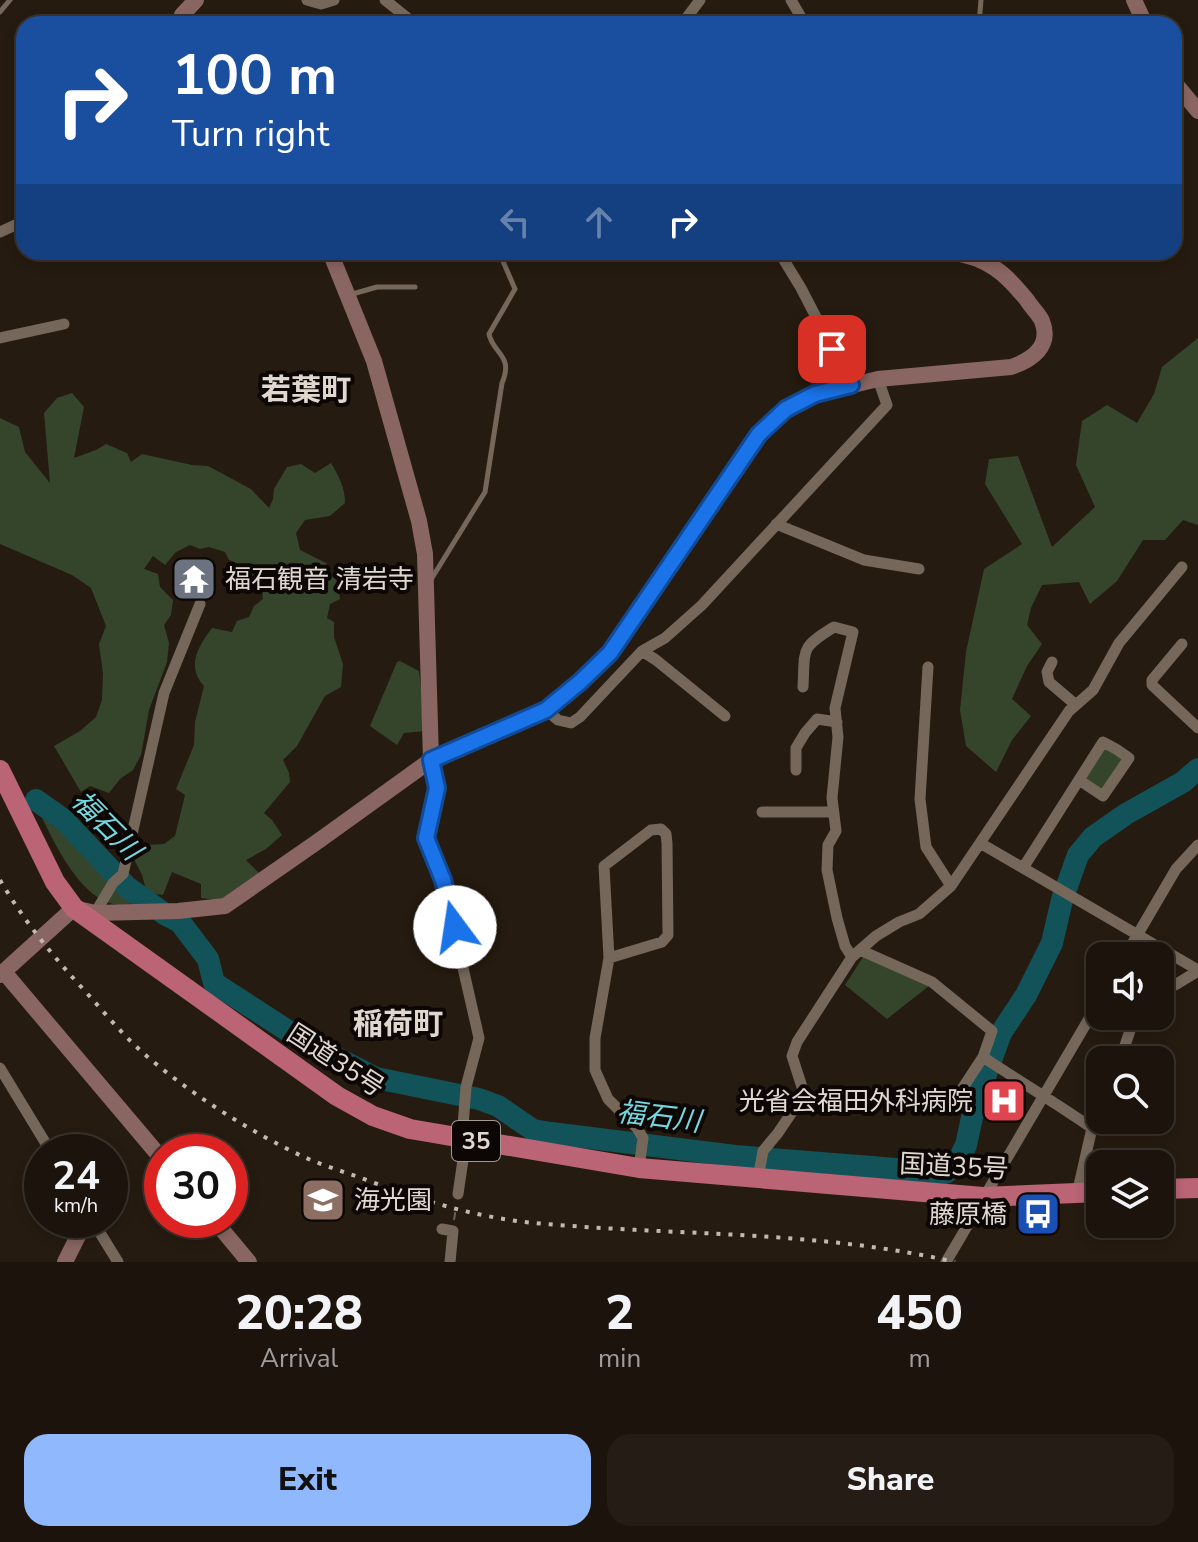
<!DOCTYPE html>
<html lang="en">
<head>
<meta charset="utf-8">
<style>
  body { margin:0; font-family:"Nunito Sans","Noto Sans JP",sans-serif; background:#251d15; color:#f1f3f6; height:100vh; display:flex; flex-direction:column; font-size:30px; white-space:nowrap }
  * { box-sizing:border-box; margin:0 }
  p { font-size:26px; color:#a09e9d }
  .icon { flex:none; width:44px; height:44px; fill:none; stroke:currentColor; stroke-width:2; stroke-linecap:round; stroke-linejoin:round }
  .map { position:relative; height:1262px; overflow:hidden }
  .side { display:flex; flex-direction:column; background:#1c140c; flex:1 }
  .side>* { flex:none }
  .guide { position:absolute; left:16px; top:16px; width:1166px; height:244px; border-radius:24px; box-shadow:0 4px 12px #0003,0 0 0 2px #3a332d; background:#1a4fa0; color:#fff; overflow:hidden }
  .controls { position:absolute; left:1086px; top:942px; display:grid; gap:16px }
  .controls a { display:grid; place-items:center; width:88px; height:88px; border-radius:16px; background:#1c140c; box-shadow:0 4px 12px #0003,0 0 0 2px #3a332d; font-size:40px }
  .speed { position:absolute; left:24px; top:1134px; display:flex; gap:16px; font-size:40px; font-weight:700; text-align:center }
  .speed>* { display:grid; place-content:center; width:104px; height:104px; border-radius:50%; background:#1c140c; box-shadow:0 4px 12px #0003,0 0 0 2px #3a332d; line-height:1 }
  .speed small { font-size:20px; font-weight:400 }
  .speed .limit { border:12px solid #d22; background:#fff; color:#111 }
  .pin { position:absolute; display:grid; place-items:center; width:68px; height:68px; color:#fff; margin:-34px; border-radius:16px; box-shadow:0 4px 12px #0006 }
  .me { position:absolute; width:88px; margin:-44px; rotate:346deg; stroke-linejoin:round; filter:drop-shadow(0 0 6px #0008) }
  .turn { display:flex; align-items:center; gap:28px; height:168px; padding:0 24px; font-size:36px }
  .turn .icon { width:104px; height:104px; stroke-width:2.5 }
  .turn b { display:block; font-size:56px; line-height:68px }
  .lanes { display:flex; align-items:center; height:76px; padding:0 24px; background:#0003; justify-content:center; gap:40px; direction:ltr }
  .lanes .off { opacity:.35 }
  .eta { display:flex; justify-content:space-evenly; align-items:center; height:136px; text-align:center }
  .eta b { font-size:48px; font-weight:800; line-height:56px }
  .action { display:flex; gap:16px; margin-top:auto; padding:16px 24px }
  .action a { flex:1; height:92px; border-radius:24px; background:#8fb8fd; color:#111; font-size:32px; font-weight:800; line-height:92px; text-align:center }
  .action a+a { background:#251d15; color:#f1f3f6 }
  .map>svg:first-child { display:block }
</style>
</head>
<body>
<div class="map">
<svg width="1198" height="1262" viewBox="0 0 1198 1262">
  <rect width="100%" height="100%" fill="#261b10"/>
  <path fill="#34452c" d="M1198,338V525L1183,520L1165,540H1143L1117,581L1090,604L1079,582L1042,585L1031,608L1027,625L1042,644L1027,666L1012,699L1031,716L1012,740L996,772L966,746L960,710L966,652L984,569L1022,544L985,484L989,459L1018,456L1052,547L1095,507L1076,465L1082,421L1107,405L1137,423L1154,394L1162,367Z
    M72,393L84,407L74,458L96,450L106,444L127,453L131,462L142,454L192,465L208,466L251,489L269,508L273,499L274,489L287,467L301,464L315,473L331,463C339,477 345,487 345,503L330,516L305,520L296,533L300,550L326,563L337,582L340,599L330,604L327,618L334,622V637L343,664L341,687L325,696L297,746L283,760L289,773L290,782L264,813L272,820L282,835L266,849L246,860L259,873L224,901L201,898V884L172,872L163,895L147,893L142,875L134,859L145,845L164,844L175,836L185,795L176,789L194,745L195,722L204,686C186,666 198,647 212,628L232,632L237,621L249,617L254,606L263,599L262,589C250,580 243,563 229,560L225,552L209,547L200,549L190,545L176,552L165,565L153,556L144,569L158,574L160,587L173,600L171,615L164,625L169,643L167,662L149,710L141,755L133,770L120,779L109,793L90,786L81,792L54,746L80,731L96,717L102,700L103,673L99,644L106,626L91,588L72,575L0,544V418L19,427L25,452L50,483L44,413L57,398Z
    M400,661L419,671L426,731L404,733L397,745L370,726L397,662Z
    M1104,746L1122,757L1123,764L1101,790L1089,783L1086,778Z
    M40,802L136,902C86,921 52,837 35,803Z
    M865,954L929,986L887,1019L845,985Z"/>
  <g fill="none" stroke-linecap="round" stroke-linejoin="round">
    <path stroke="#125359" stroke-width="22" d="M36,800L64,820L127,887L166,915L180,922L208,959L214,983L302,1040L376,1078L479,1099L498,1106L533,1130L551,1133L735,1156L946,1173L958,1162L966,1145L975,1104L1001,1033L1026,995L1052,943L1062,900L1078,855L1093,837L1126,814L1183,782L1198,769"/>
    <path stroke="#6b6157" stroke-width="2" stroke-dasharray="8 4" stroke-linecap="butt" d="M454,1220L456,1207"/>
    <path stroke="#75675a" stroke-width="5" d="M0,12L10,0
      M979,24L981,0
      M349,295L377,287H415
      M432,578L485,492L502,383C514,355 493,354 489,334L515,289L499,252"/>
    <path stroke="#75675a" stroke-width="11" d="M307,0L321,4L334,0
      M385,0L415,24
      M791,0L805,24
      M682,24L700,0
      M0,232L24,221
      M779,252L801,288L851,385
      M0,338L64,324
      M776,524L864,560L919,569
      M1182,644L1152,680V685L1198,728
      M642,651L656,660L725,716
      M1052,662L1047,672L1049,682L1076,705
      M928,667L920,799L926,847L951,886
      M803,687C805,648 800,648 834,627L853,632L835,708L838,737L832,798L836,831L828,845L827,870L837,918L845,946L852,957
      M546,710L558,720L571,723L580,717L642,651L665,638L702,605L887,405L878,379
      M431,760L437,788L426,838L443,880L479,1038L466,1087L462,1139L464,1153L458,1194
      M796,770V748L805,733L817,719L837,722
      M762,812H833
      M661,829L666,834L667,843L668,935L662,942L609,958L604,866L651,830Z
      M980,843L1198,970
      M1023,868L1103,742L1116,749L1129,758L1103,796L1079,780
      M95,913L113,883L123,874L164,693L200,604
      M860,950L932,982L992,1031L983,1057L962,1089
      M1125,956L1176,869L1198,845
      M609,958L595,1038V1070L608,1099L637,1128L643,1138L639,1168
      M1160,986L1175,985L1198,971
      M983,1057C1019,1081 1056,1103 1092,1128
      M1120,1060L1135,1016
      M0,1068L51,1152
      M758,1178L763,1151L778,1133L798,1103L803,1090L792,1056L797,1042L852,957L876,936L899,922L919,914L951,886L1069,711L1093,690L1119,643L1182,567
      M1077,1194L1092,1128L1100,1110
      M92,1220L118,1262
      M442,1229L453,1231L450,1262
      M946,1262L1100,1000"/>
    <path stroke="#8a6662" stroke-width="16" d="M1134,0L1145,24
      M180,24L182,15L196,0
      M1174,82L1198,111
      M330,252L374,361L419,521L425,554L431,760
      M4,972L162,1159
      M0,975L74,908L95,913L178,911L225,906L317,842L431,760L546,710L580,682L610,653L748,448L759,434L786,409L815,394L878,379L1011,367C1032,360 1052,346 1042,321C1039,314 1031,307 1027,300C1018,289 1008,277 996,269C982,259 965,254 949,252
      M214,1220L249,1262
      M65,1262L86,1220"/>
    <path stroke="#ba6476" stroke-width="20" d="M0,770L55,882L74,908L337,1096L373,1116L410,1129L639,1168L983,1197L1100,1192
      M1160,1189L1198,1188"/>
    <path stroke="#c2b9b1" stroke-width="4" stroke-dasharray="4 8" stroke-linecap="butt" d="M0,880C24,921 52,955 84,990C103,1011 121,1033 142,1052C186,1091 250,1132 304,1157C326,1167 349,1173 372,1182C424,1201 479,1218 535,1223C675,1236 817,1230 955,1262"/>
  </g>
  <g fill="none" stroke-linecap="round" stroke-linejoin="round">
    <g stroke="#114b97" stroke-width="20">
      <path id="route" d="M455,927L443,880L426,838L437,788L431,760L546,710L580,682L610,653L759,434L786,409L815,394L851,385L832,349"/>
    </g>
    <use href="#route" stroke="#1a73e8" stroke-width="14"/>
  </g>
  <defs>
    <g id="temple-square" transform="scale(2.3)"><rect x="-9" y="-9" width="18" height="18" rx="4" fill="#6b7280" stroke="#0c0704"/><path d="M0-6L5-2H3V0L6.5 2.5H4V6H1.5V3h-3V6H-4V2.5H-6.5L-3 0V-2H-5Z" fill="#fff"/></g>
    <g id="hospital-square" transform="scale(2.3)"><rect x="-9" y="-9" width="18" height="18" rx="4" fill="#e0444e" stroke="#0c0704"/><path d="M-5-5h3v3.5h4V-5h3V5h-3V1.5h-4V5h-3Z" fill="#fff"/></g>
    <g id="school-square" transform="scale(2.3)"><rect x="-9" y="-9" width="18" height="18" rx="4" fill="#8d6e63" stroke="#0c0704"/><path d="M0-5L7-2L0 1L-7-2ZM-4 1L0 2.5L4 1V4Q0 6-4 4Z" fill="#fff"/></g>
    <g id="bus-square" transform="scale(2.3)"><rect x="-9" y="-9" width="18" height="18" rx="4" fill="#1a4fb4" stroke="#0c0704"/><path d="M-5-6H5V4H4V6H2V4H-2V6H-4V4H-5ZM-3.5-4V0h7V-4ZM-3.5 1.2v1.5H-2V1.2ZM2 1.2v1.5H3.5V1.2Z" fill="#fff"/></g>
  </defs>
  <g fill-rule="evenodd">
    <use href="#temple-square" x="194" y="579"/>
    <use href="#hospital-square" x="1004" y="1101"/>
    <use href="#school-square" x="323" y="1200"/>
    <use href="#bus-square" x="1038" y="1214"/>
  </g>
  <g text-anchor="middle" stroke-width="8" stroke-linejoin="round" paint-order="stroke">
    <rect fill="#0c0704" stroke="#a09993" stroke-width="2" x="452" y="1121" width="48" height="40" rx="6"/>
    <g font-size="24" font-weight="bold" fill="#e0d8d0">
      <text x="476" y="1149">35</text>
    </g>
    <g font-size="26" fill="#e0d8d0" stroke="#0c0704" text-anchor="start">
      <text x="225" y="588">福石観音 清岩寺</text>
      <text x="973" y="1110" text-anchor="end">光省会福田外科病院</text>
      <text x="354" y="1209">海光園</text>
      <text x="1007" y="1223" text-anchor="end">藤原橋</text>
    </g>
    <g font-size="26" fill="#e0d8d0" stroke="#0c0704">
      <text transform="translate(336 1060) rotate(33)" y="9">国道35号</text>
      <text transform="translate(954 1166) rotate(3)" y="9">国道35号</text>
    </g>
    <g font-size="28" font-style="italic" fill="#76d7e0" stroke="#0c0704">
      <text transform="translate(107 825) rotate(45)" y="10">福石川</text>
      <text transform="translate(659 1116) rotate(7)" y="10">福石川</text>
    </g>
    <g font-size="30" font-weight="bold" fill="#e0d8d0" stroke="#0c0704">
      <text x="306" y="400">若葉町</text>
      <text x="398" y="1034">稲荷町</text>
    </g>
  </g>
</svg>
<div class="controls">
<a><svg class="icon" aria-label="sound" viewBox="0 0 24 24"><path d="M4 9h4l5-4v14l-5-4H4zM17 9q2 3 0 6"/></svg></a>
<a><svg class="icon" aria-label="search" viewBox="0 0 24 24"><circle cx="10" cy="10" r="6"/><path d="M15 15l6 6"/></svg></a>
<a><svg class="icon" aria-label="layers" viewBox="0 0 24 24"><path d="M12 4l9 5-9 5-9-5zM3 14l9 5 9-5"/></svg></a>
</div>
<div class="speed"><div>24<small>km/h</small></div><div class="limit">30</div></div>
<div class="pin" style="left:832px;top:349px;background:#d93025"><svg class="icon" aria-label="arrive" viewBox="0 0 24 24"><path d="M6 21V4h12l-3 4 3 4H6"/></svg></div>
<svg class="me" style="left:455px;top:927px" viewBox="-20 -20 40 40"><circle r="19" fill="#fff"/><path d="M0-13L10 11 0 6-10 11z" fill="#1a73e8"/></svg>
<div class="guide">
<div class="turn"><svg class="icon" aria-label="right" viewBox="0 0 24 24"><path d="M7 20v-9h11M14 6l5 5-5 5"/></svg><div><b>100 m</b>Turn right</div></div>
<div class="lanes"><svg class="icon off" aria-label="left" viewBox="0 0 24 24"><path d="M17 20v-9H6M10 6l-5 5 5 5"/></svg><svg class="icon off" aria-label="ahead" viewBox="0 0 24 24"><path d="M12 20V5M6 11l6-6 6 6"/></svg><svg class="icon" aria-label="right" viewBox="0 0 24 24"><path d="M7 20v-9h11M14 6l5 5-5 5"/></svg></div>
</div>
</div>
<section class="side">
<div class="eta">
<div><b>20:28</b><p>Arrival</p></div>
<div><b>2</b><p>min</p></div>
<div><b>450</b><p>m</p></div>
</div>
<div class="action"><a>Exit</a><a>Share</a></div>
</section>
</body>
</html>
